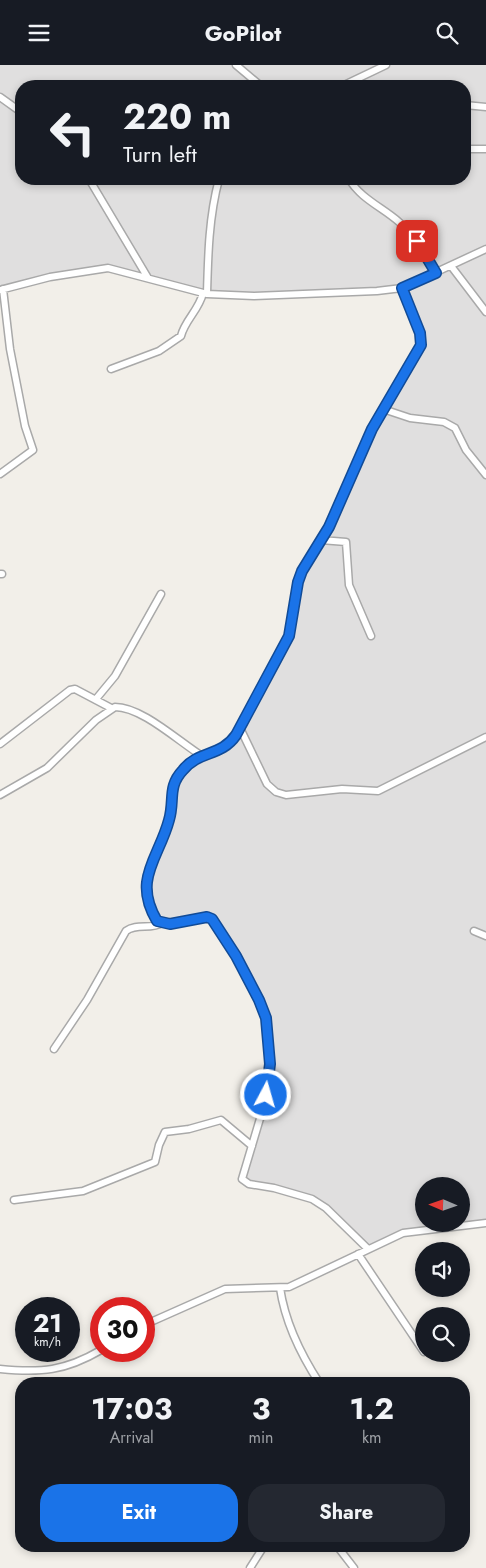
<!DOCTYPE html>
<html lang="en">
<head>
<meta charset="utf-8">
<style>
  body { margin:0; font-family:Jost,sans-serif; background:#242831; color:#f1f3f6; height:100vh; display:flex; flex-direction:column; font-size:19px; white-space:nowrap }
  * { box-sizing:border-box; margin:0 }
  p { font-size:16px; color:#9ea1a6 }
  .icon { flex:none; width:28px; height:28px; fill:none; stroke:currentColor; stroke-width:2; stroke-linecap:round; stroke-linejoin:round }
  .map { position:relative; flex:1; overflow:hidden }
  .sheet { position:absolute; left:15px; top:1312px; width:455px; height:175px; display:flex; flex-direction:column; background:#171b24; border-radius:20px; box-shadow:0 2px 8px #0003 }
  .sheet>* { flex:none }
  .banner { position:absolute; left:15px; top:15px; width:456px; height:105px; border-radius:20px; box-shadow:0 2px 8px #0003; background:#171b24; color:#f1f3f6; overflow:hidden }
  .needle { width:32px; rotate:272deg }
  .tools { position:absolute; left:415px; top:1112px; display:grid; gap:10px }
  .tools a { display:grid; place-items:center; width:55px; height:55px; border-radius:50%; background:#171b24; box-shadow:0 2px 8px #0003; font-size:25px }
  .speed { position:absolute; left:15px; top:1232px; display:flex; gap:10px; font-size:25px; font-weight:700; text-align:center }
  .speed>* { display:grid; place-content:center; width:65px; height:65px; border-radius:50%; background:#171b24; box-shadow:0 2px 8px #0003; line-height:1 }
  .speed small { font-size:12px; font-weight:400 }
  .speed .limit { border:8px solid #d22; background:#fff; color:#111 }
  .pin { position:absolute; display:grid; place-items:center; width:42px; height:42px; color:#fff; margin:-21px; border-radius:10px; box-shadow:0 2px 8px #0006 }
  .me { position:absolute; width:55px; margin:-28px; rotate:6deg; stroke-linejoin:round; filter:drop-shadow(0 0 4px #0008) }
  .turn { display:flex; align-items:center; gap:18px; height:105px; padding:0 25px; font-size:22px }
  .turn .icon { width:65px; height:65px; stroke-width:2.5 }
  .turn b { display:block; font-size:35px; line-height:42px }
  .eta { display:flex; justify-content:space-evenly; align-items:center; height:85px; text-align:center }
  .eta b { font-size:30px; font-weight:700; line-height:35px }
  .action { display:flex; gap:10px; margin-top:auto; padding:10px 25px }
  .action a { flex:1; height:58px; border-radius:20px; background:#1a73e8; color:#fff; font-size:20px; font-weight:700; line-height:58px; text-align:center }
  .action a+a { background:#242831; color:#f1f3f6 }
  header { display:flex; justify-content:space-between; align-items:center; height:65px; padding:0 25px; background:#171b24; font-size:22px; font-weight:700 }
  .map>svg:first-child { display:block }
</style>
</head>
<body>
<header><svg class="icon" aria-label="menu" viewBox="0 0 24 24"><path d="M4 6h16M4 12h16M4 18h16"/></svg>GoPilot<svg class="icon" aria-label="search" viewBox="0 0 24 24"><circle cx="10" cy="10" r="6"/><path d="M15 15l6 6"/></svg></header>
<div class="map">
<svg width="486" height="1503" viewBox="0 0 486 1503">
  <rect width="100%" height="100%" fill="#f2efe9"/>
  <path fill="#e0dfdf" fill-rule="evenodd" d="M0,0H486V1157L402,1168L368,1183L312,1133L244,1115L267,1030L266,953L212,853L162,858L150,842L148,807L164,769L172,722L189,700L226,683L290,571L298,517L322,474L373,364L422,280L403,223L297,230L203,228L109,203L0,225ZM21,21H465V114H21ZM424,1121H461V1159H424Z"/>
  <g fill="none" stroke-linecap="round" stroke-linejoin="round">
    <g stroke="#a9a9a9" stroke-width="9">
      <path id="minor" d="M236,0L261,21
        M342,21L386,0
        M0,32L21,47
        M465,40L486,42
        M465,84H486
        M89,114L148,213
        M349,114C361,134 382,142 399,157C415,171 426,190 436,208
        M451,201L486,247
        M0,225L50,212L108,203L207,229L254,231L377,226L402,223L486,184
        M207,229C208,190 209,151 219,114
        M111,304L159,286L181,271C185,255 199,245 203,228
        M383,344L410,353L444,357L455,363L466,385L486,410
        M0,409L33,385L25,361L10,284L3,224
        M321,475L346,477L349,520L371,571
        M0,509H2
        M96,634L115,611L161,529
        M240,663L267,719L276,727L286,730L342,724L378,726L486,672
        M0,679L70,625L75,624L111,643
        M0,730L47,703L96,655L115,642C142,642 178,676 202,691
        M474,866L486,871
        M54,984L87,935L126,866C137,858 151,865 162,858
        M14,1135L83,1126L155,1097L159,1080L165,1067L189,1064L221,1055L252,1081
        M368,1184L326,1143L312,1134L274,1123L249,1119L242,1114L267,1030L270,999L266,953L259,935L236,891L212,854L207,852L170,859L157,856C132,814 159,793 169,755C175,735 167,723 183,705C199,685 221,692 236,670L289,571L297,517L302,506L329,462L373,364L421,280L420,268L402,223
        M358,1189L424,1287
        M280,1223C285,1257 301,1290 320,1319
        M144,1260L225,1224L289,1222L403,1168L486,1158
        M0,1304C41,1308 65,1306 101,1285
        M337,1481L354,1503
        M250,1503L264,1481"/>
    </g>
    <use href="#minor" stroke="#fff" stroke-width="6"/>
  </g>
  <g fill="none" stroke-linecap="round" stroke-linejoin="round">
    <g stroke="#114b97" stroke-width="12">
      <path id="route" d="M266,1030L270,999L266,953L259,935L236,891L212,854L207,852L170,859L157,856C132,814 159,793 169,755C175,735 167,722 183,705C199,685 221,692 236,670L289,571L298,517L302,506L329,462L372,364L421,280L420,268L402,223L436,208L417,176"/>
    </g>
    <use href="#route" stroke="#1a73e8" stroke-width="9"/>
  </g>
</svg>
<div class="tools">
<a><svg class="needle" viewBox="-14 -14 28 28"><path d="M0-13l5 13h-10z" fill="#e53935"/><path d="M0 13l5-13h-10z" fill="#9ea1a6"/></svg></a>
<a><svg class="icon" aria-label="sound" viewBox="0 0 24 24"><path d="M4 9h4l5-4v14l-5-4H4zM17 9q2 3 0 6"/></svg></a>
<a><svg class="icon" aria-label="search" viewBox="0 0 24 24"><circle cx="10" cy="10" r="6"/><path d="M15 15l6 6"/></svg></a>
</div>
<div class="speed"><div>21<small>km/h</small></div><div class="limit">30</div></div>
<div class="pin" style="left:417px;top:176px;background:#d93025"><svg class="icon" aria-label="arrive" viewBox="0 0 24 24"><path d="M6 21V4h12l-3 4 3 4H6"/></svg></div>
<svg class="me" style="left:266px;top:1030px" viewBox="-20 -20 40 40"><circle r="17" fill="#1a73e8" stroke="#fff" stroke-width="3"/><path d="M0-11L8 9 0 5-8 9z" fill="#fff"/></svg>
<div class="banner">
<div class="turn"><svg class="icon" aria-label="left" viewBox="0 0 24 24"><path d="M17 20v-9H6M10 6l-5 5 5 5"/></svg><div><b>220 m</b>Turn left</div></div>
</div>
<section class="sheet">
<div class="eta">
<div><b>17:03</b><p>Arrival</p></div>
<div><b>3</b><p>min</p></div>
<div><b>1.2</b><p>km</p></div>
</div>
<div class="action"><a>Exit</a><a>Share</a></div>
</section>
</div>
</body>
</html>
